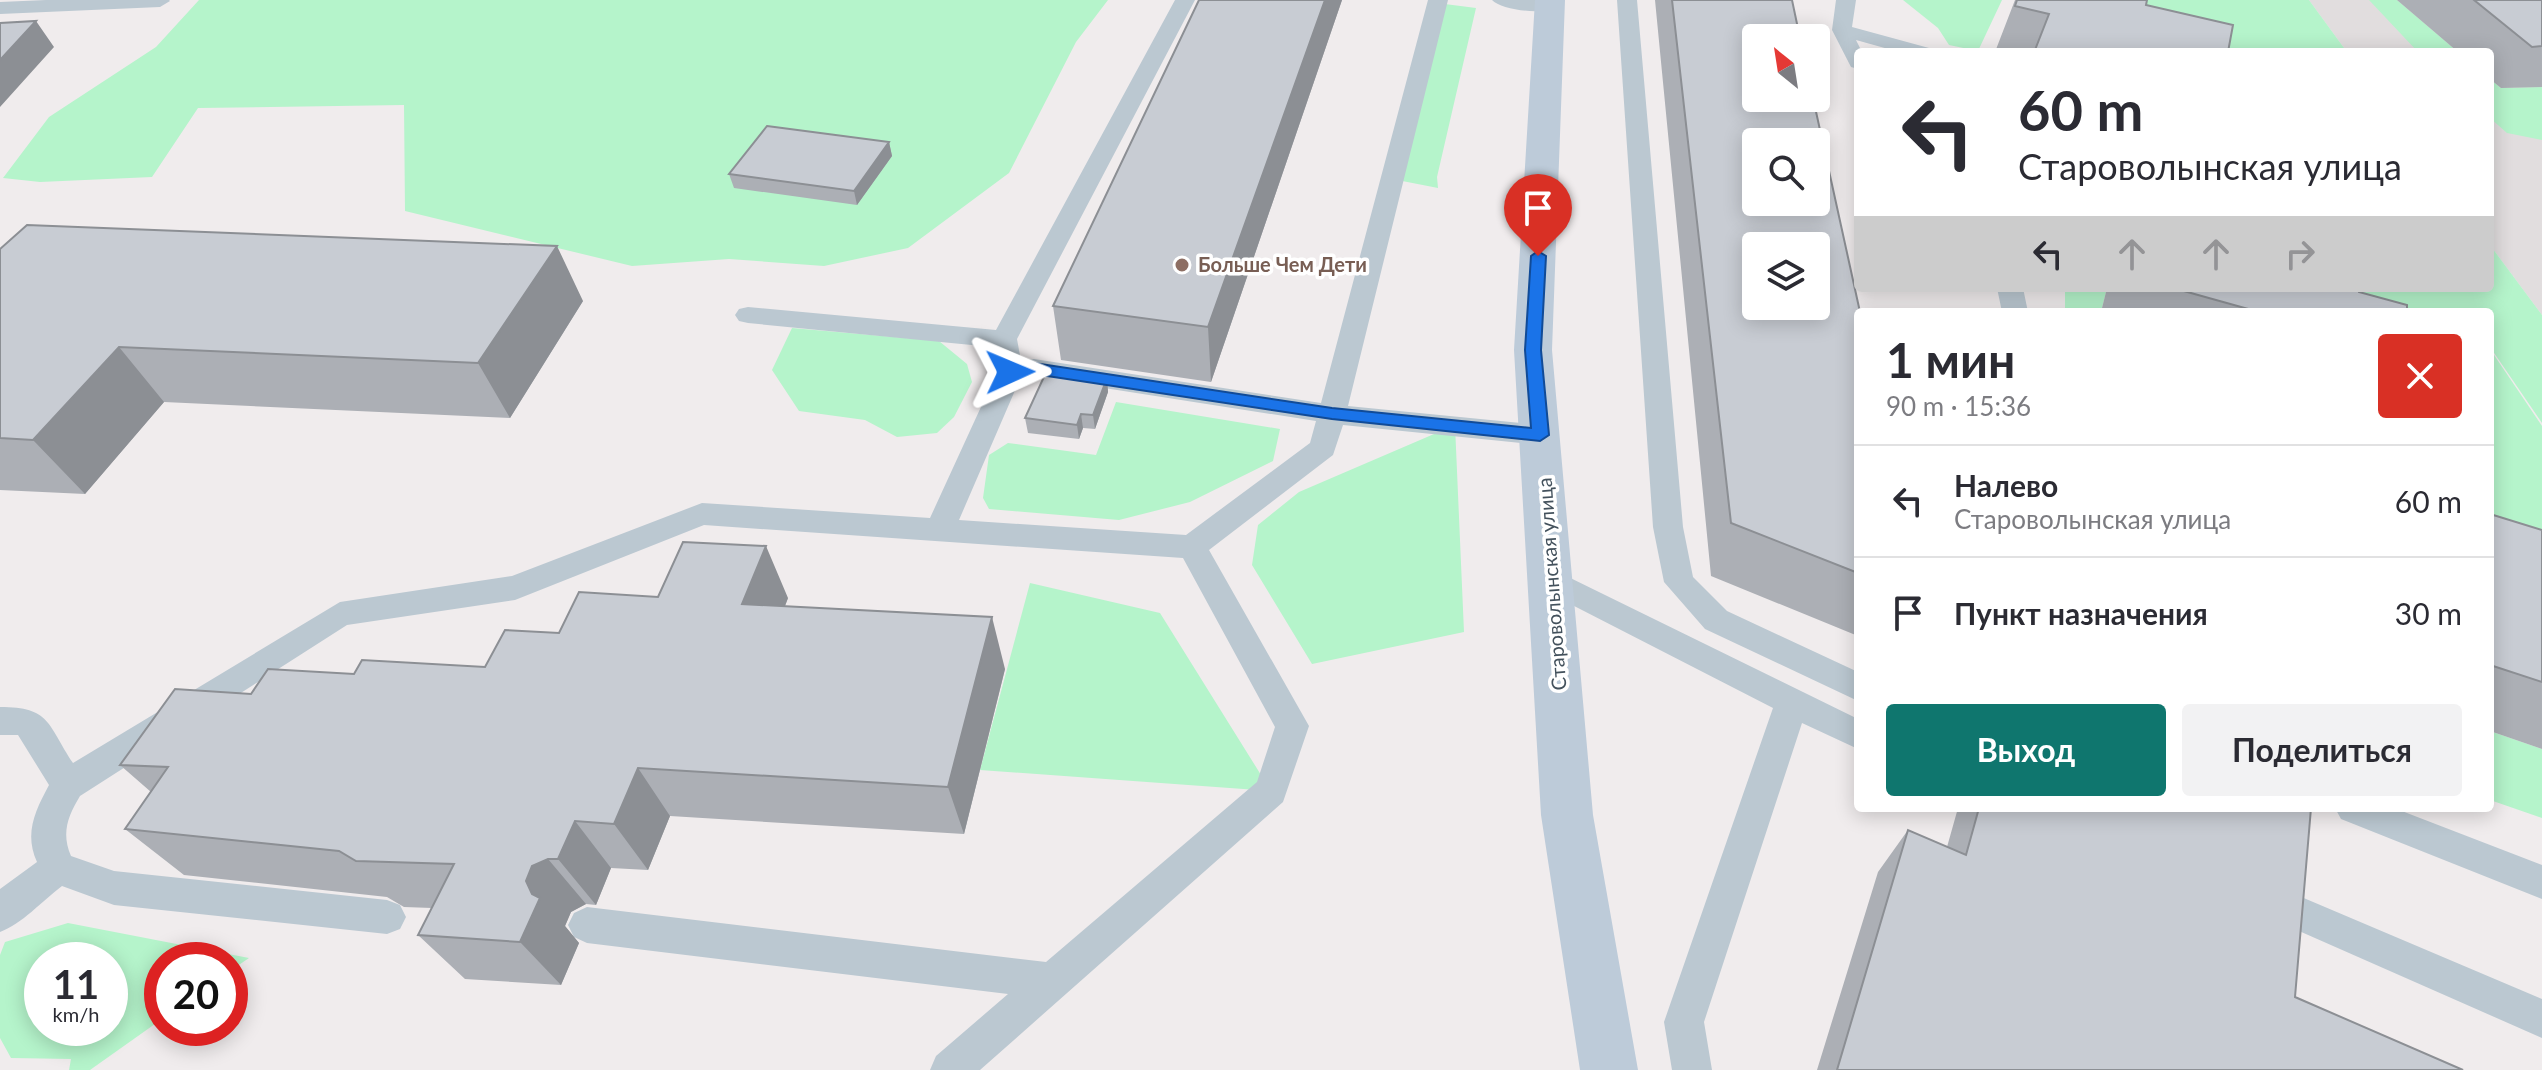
<!DOCTYPE html>
<html lang="ru">
<head>
<meta charset="utf-8">
<style>
  body { margin:0; font-family:Lato,sans-serif; background:#f2f2f3; color:#2b2b33; height:100vh; display:flex; flex-direction:column; font-size:30px; white-space:nowrap }
  * { box-sizing:border-box; margin:0 }
  p { font-size:26px; color:#7c7c81 }
  .icon { flex:none; width:44px; height:44px; fill:none; stroke:currentColor; stroke-width:2; stroke-linecap:round; stroke-linejoin:round }
  .map { position:relative; flex:1; overflow:hidden }
  .side { position:absolute; left:1854px; top:308px; width:640px; height:504px; display:flex; flex-direction:column; background:#fff; border-radius:8px; box-shadow:0 4px 20px #0003 }
  .side>* { flex:none }
  .guide { position:absolute; left:1854px; top:48px; width:640px; height:244px; border-radius:8px; box-shadow:0 4px 20px #0003; background:#fff; color:#2b2b33; overflow:hidden }
  .needle { width:52px; rotate:330deg }
  .tools { position:absolute; left:1742px; top:24px; display:grid; gap:16px }
  .tools a { display:grid; place-items:center; width:88px; height:88px; border-radius:8px; background:#fff; box-shadow:0 4px 20px #0003; font-size:40px }
  .speed { position:absolute; left:24px; top:942px; display:flex; gap:16px; font-size:40px; font-weight:700; text-align:center }
  .speed>* { display:grid; place-content:center; width:104px; height:104px; border-radius:50%; background:#fff; box-shadow:0 4px 20px #0003; line-height:1 }
  .speed small { font-size:20px; font-weight:400 }
  .speed .limit { border:12px solid #d22; background:#fff; color:#111 }
  .pin { position:absolute; display:grid; place-items:center; width:68px; height:68px; color:#fff; margin:-82px -34px; border-radius:50% 50% 50% 0; rotate:-45deg; box-shadow:0 0 8px #0007 }
  .pin .icon { rotate:45deg }
  .me { position:absolute; width:88px; margin:-44px; rotate:89deg; stroke-linejoin:round; filter:drop-shadow(0 0 6px #0008) }
  .turn { display:flex; align-items:center; gap:28px; height:168px; padding:0 32px; font-size:36px }
  .turn .icon { width:104px; height:104px; stroke-width:2.5 }
  .turn b { display:block; font-size:56px; line-height:68px }
  .lanes { display:flex; align-items:center; height:76px; padding:0 32px; background:#0003; justify-content:center; gap:40px; direction:ltr }
  .lanes .off { opacity:.35 }
  .round { display:grid; place-items:center; flex:none; width:84px; height:84px; border-radius:8px; background:#f2f2f3 }
  .head { display:flex; align-items:center; justify-content:space-between; height:136px; padding:0 32px }
  h1 { font-size:48px; font-weight:700; line-height:60px }
  .cta { display:flex; gap:16px; margin-top:auto; padding:16px 32px }
  .cta a { flex:1; height:92px; border-radius:8px; background:#0f766e; color:#fff; font-size:32px; font-weight:700; line-height:92px; text-align:center }
  .cta a+a { background:#f2f2f3; color:#2b2b33 }
  ul { padding:0; list-style:none }
  li { display:flex; align-items:center; gap:24px; height:112px; padding:0 32px; border-top:2px solid #e1e1e2 }
  li div { flex:1 }
  li b { display:block; font-size:30px }
  li em { font-style:normal }
  .map>svg:first-child { display:block }
</style>
</head>
<body>
<div class="map">
<svg width="2542" height="1070" viewBox="0 0 2542 1070">
  <rect width="100%" height="100%" fill="#f0eced"/>
  <path fill="#e1ddde" d="M2309,0H2542V315L2490,245V52H2347Z"/>
  <path fill="#b5f4cb" fill-rule="evenodd" d="M199,0H1108L1076,42L1009,173L908,248L824,266L729,259L632,266L405,211L404,105L198,108L152,177L40,182L3,178L49,117L156,47Z
    M1903,0H2002L1978,51L1949,45L1938,28Z
    M2081,0H2309L2347,52H2116Z
    M2369,0H2397L2458,52H2418Z
    M1437,3L1476,8L1437,177L1438,188L1392,179Z
    M2490,79L2501,88L2542,87V140L2507,133L2490,118Z
    M2490,245L2542,315V423L2490,347V312H2323L2324,288H2490Z
    M2065,288H2107L2101,312H2065Z
    M792,328L939,341L967,364L972,382L954,417L937,433L897,437L865,420L799,411L772,370Z
    M2490,349L2542,426V677L2490,580Z
    M1116,402L1280,429L1273,461L1190,502L1119,520L989,509L983,498L989,455L1008,443L1096,455Z
    M1455,425L1464,632L1312,664L1252,565L1258,525L1299,492Z
    M1030,583L1160,613L1271,791L980,770Z
    M2490,731L2542,749V818L2490,800Z
    M68,923L249,958L230,971V960H162V1019L90,1070H69L71,1059L11,1058L0,1038V955L5,942ZM42,960H110V1028H42Z"/>
  <g fill="none" stroke-linecap="round" stroke-linejoin="round">
    <path fill="#bbc8d1" fill-rule="evenodd" d="M46,0H169L170,1L160,7L0,14V2Z
      M1175,0H1195L1017,339L1021,361L1034,359L1321,403L1428,0H1448L1348,406L1540,425L1550,428L1554,435L1550,442L1540,445L1343,425L1333,455L1209,550L1309,726L1283,802L980,1070H930L936,1056L1008,994L587,943L574,937L568,925L574,913L587,907L1046,962L1257,782L1275,727L1183,558L704,525L515,600L347,625L80,796C68,816 61,833 71,856L114,871L387,900L400,905L406,917L400,929L387,934L114,905L62,886C42,901 22,924 0,932V889L37,862C24,834 35,811 49,785L18,735H0V707C51,707 47,724 73,763L340,602L512,576L702,503L930,518L997,372L992,347L748,323L739,321L735,315L739,309L748,307L996,330ZM1034,377L1316,421L1310,443L1186,535L959,520L1020,379Z
      M1492,0H1554L1560,5C1550,16 1502,11 1492,0Z
      M1617,0H1637L1683,527L1693,577L1727,611L1858,672V701L1705,629L1664,582L1653,527Z
      M1836,0H1856L1852,27L1929,48L1932,52H1899L1856,40L1862,52H1858V69L1851,67L1832,30Z
      M1997,288H2023L2028,312H2002Z
      M1552,569L1858,719V749L1802,723L1704,1022L1712,1070H1672L1664,1022L1773,708L1541,589L1537,581L1541,573Z
      M2335,808H2394L2542,865V899L2341,819Z
      M2285,890L2542,999V1038L2272,919L2266,907L2272,895Z"/>
    <path fill="#bdcbd9" fill-rule="evenodd" d="M1535,0H1565L1552,350L1593,815L1638,1070H1580L1541,815L1514,350Z"/>
  </g>
  <path fill="#acafb5" d="M1199,0H1342L1211,382L1061,360L1053,306Z
    M1655,0H1792L1858,312V636L1711,576Z
    M2015,0H2147L2146,5L2228,52H1995Z
    M2397,0H2542V87L2501,88L2490,79V52H2458Z
    M889,142L892,156L857,205L734,188L729,174Z
    M0,249L583,301L510,418L164,402L85,494L0,490Z
    M2107,288H2359V292L2407,312H2101Z
    M1107,378L1108,392L1095,429L1083,428L1079,439L1028,433L1025,418Z
    M2490,514L2542,530V749L2490,731Z
    M788,598L785,606L1005,669L964,834L670,816L648,870L611,868L596,905L586,904L571,912L565,926L579,943L561,985L465,979L418,935L432,908L404,907L387,897L184,875L125,829L151,792L120,765L251,694L354,674L485,667L559,633Z
    M1958,808H2311L2295,997L2463,1070H1817L1878,872L1908,830L1947,847Z"/>
  <path fill="#8c8f94" d="M1325,0H1342L1211,382L1208,327Z
    M36,21L54,47L0,107V60Z
    M889,142L892,156L857,205L854,191Z
    M557,246L583,301L510,418L478,363Z
    M119,347L164,402L85,494L33,440Z
    M1107,378L1108,392L1095,429L1093,415Z
    M1081,414L1083,428L1079,439L1077,425Z
    M766,546L788,598L766,655L742,604Z
    M992,617L1005,669L964,834L948,787Z
    M638,768L670,816L648,870L614,824Z
    M575,821L611,868L596,905L558,859Z
    M548,859L586,904L571,912L565,926L579,943L561,985L520,942L532,894L526,881L532,866Z"/>
  <path fill="#c8ccd3" stroke="#8c8f94" stroke-width="2" fill-rule="evenodd" d="M1199,0H1325L1208,327L1053,306Z
    M1672,0H1792L1800,38H1756V98H1813L1860,312H1858V573L1731,523ZM1756,142H1816V202H1756ZM1756,246H1816V306H1756Z
    M2017,0H2147L2146,5L2233,25L2228,52H2043L2035,50L2049,14L2015,6Z
    M2474,0H2542V46L2532,47Z
    M36,21L0,60V23Z
    M767,126L889,142L854,191L729,174Z
    M27,225L557,246L478,363L119,347L33,440L0,438V249Z
    M2173,288H2359V292L2407,305V312H2259Z
    M1048,368L1107,378L1093,415L1081,414L1077,425L1025,418Z
    M2490,514L2542,530V682L2490,665Z
    M683,542L766,546L742,604L992,617L948,787L638,768L614,824L575,821L558,859H548L532,866L526,881L532,894L540,898L520,942L418,935L454,864L356,861L339,851L125,829L168,767L120,765L175,689L251,694L268,669L354,674L362,660L485,667L505,630L559,633L579,592L658,597Z
    M1979,808H2311L2295,997L2463,1070H1837L1908,830L1966,855Z"/>
  <path fill="#1a73e8" stroke="#114b97" stroke-width="2" d="M1538,251L1546,256L1541,350L1549,435L1540,441L1332,419L1034,374L1010,377L1002,372L1010,366L1034,363L1332,408L1531,428L1525,350L1531,256Z"/>
  <circle fill="#8d6e63" stroke="#fff" stroke-width="3" cx="1182" cy="265" r="8"/>
  <g text-anchor="middle" stroke-width="7" stroke-linejoin="round" paint-order="stroke">
    <g font-size="20" font-weight="bold" fill="#785e54" stroke="#fff" text-anchor="start">
      <text x="1198" y="272">Больше Чем Дети</text>
    </g>
    <g font-size="20" fill="#43515c" stroke="#fff">
      <text transform="translate(1552 584) rotate(-94)" y="7">Староволынская улица</text>
    </g>
  </g>
</svg>
<div class="tools">
<a><svg class="needle" viewBox="-14 -14 28 28"><path d="M0-13l5 13h-10z" fill="#e53935"/><path d="M0 13l5-13h-10z" fill="#7c7c81"/></svg></a>
<a><svg class="icon" aria-label="search" viewBox="0 0 24 24"><circle cx="10" cy="10" r="6"/><path d="M15 15l6 6"/></svg></a>
<a><svg class="icon" aria-label="layers" viewBox="0 0 24 24"><path d="M12 4l9 5-9 5-9-5zM3 14l9 5 9-5"/></svg></a>
</div>
<div class="speed"><div>11<small>km/h</small></div><div class="limit">20</div></div>
<div class="pin" style="left:1538px;top:256px;background:#d93025"><svg class="icon" aria-label="arrive" viewBox="0 0 24 24"><path d="M6 21V4h12l-3 4 3 4H6"/></svg></div>
<svg class="me" style="left:1010px;top:372px" viewBox="-20 -20 40 40"><path d="M0-17L14 15 0 8-14 15z" fill="#1a73e8" stroke="#fff" stroke-width="4"/></svg>
<div class="guide">
<div class="turn"><svg class="icon" aria-label="left" viewBox="0 0 24 24"><path d="M17 20v-9H6M10 6l-5 5 5 5"/></svg><div><b>60 m</b>Староволынская улица</div></div>
<div class="lanes"><svg class="icon" aria-label="left" viewBox="0 0 24 24"><path d="M17 20v-9H6M10 6l-5 5 5 5"/></svg><svg class="icon off" aria-label="ahead" viewBox="0 0 24 24"><path d="M12 20V5M6 11l6-6 6 6"/></svg><svg class="icon off" aria-label="ahead" viewBox="0 0 24 24"><path d="M12 20V5M6 11l6-6 6 6"/></svg><svg class="icon off" aria-label="right" viewBox="0 0 24 24"><path d="M7 20v-9h11M14 6l5 5-5 5"/></svg></div>
</div>
<section class="side">
<div class="head"><div><h1>1 мин</h1><p>90 m · 15:36</p></div><a class="round" style="background:#d93025;color:#fff"><svg class="icon" aria-label="close" viewBox="0 0 24 24"><path d="M6 6l12 12M18 6L6 18"/></svg></a></div>
<ul>
<li><svg class="icon" aria-label="left" viewBox="0 0 24 24"><path d="M17 20v-9H6M10 6l-5 5 5 5"/></svg><div><b>Налево</b><p>Староволынская улица</p></div><em>60 m</em></li>
<li><svg class="icon" aria-label="arrive" viewBox="0 0 24 24"><path d="M6 21V4h12l-3 4 3 4H6"/></svg><div><b>Пункт назначения</b></div><em>30 m</em></li>
</ul>
<div class="cta"><a>Выход</a><a>Поделиться</a></div>
</section>
</div>
</body>
</html>
